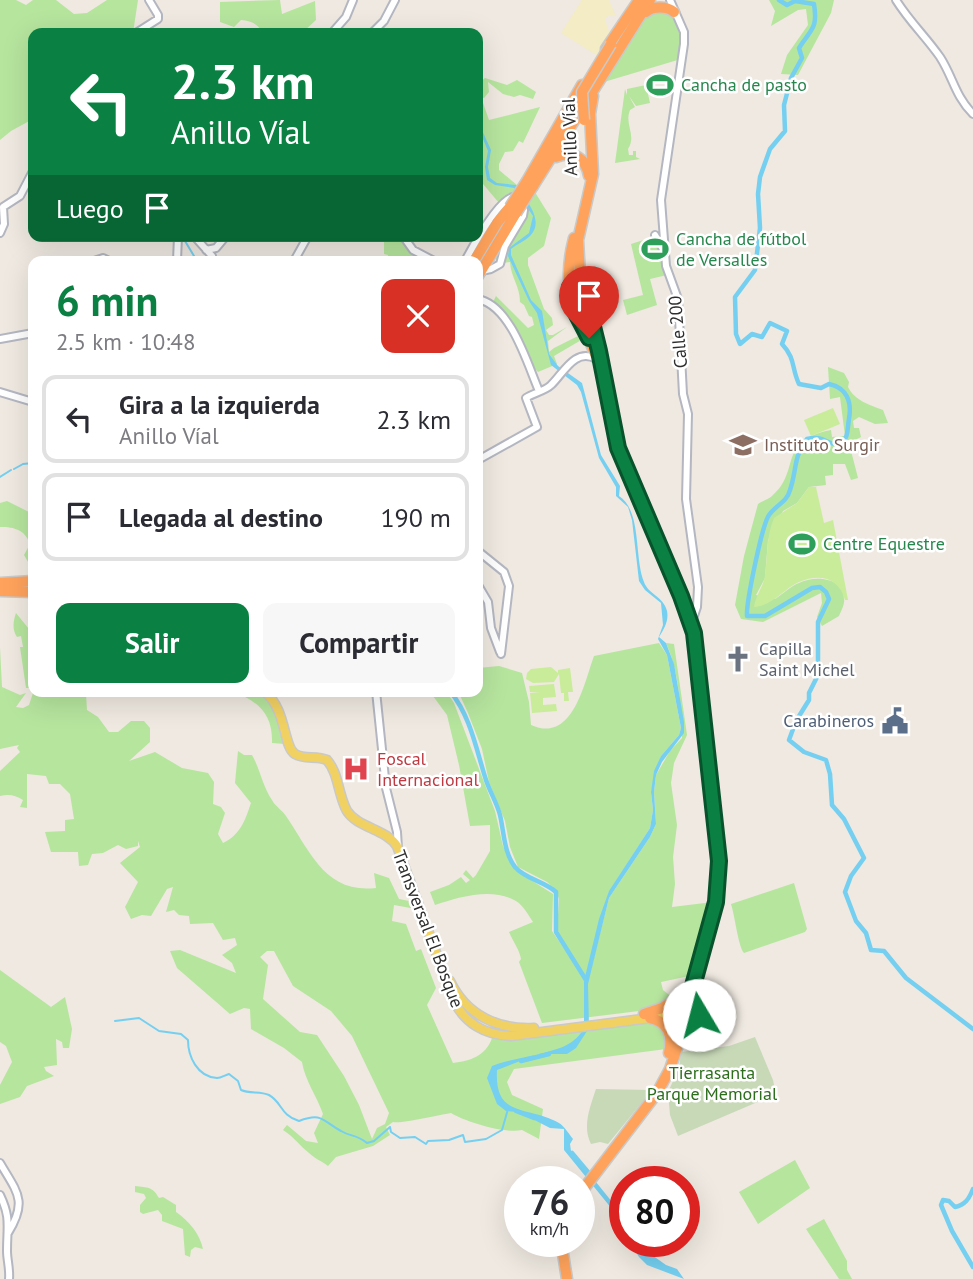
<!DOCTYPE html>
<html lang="es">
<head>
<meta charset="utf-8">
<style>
  body { margin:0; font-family:"PT Sans",sans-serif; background:#f7f7f7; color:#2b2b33; height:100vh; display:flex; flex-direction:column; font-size:26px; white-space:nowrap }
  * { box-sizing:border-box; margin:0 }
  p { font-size:23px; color:#7c7c81 }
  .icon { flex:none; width:38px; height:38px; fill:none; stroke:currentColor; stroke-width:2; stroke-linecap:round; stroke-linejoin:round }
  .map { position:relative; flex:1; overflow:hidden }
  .panel { position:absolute; left:28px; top:256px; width:455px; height:441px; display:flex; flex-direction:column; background:#fff; border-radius:14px; box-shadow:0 7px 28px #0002 }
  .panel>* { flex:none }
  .hud { position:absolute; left:28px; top:28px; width:455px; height:214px; border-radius:14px; box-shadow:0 7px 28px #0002; background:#0b8043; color:#fff; overflow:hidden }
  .speed { position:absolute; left:504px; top:1166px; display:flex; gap:14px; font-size:35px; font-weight:700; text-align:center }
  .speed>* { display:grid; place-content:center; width:91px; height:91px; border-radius:50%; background:#fff; box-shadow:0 7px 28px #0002; line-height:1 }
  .speed small { font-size:18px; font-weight:400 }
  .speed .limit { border:10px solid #d22; background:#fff; color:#111 }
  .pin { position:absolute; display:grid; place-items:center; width:60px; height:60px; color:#fff; margin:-72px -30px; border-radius:50% 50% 50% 0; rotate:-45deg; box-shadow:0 0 7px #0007 }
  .pin .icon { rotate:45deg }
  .me { position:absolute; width:77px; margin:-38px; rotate:352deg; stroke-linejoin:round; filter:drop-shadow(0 0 5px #0008) }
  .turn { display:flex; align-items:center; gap:24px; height:147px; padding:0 28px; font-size:32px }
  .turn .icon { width:91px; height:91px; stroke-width:2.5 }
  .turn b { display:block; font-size:49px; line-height:60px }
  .then { display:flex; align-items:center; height:66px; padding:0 28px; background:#0003; gap:14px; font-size:26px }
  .round { display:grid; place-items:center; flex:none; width:74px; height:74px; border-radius:14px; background:#f7f7f7 }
  .head { display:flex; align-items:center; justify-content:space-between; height:119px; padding:0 28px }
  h1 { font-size:42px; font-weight:600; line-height:52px; color:#0b8043 }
  .button { display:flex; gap:14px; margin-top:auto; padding:14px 28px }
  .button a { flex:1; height:80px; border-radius:14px; background:#0b8043; color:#fff; font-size:28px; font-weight:600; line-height:80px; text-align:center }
  .button a+a { background:#f7f7f7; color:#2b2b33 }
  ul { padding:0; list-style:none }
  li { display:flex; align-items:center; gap:21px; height:88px; margin:0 14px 10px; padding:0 14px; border:4px solid #e1e1e2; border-radius:14px }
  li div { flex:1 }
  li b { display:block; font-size:26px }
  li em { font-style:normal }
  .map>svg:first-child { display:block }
</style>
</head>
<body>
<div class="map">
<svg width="973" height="1279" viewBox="0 0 973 1279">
  <rect width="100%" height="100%" fill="#efe9e1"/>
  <path fill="#b6e59e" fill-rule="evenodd" d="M0,0H16L26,5L33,0H56L74,14L87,13L107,0H138L133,33H33V119L11,131L0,140Z
    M280,0L282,14L315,1L316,20L302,33H262C259,24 251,21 241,20L234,27L220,22V2Z
    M769,0H834L831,13L798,75L781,74L787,55L808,25L806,9L798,10L771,26L775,11Z
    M648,12L672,13L682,34L681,59L604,82Z
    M485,78L507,85L517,80L536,92L533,99L520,95L514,97L503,94L488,82L489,92L484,98L478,95V84Z
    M646,85L650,103L636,106L629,96L635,107L630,110C624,125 637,135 628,149L629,155H633V151H636V157L640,159L615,163L625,89L627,95V89Z
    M478,98L482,100L489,120L540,107L523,143L519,141L513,151L505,152L499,164V170L523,190L517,199L510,194L499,203L478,178V170L482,166L478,153Z
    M533,189L551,218L544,246L528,258V265L544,309L552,318L553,325L546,330L549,335H553L567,327L548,341L549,352L554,348L582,334L583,339L554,356L557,364L538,372L529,362L516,331L492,304L496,296L528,328L534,325L532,317L529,316L524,305L520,302C520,286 511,278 510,262L503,263L499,259H496V257Z
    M384,236H404L408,243L436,261H407L398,258L388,261V255L384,254Z
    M653,237L662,254L667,275L650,279L657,305L627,315L623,300L643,295L631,244Z
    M828,367L844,373L849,382L848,387C855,401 870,405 883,410L888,423L875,424L859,417L853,421L854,428H859L861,437L849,443L858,478L851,480L845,464H833V475L825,476L826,485L809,487L797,503L783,511L768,540L765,578L756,595L775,599C783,594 791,586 799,583C814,575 844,577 844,599C845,604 841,611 839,616L822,626L817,617L822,603L821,593L763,622L741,619L735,605L744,556L758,504C762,501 769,499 772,496C802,470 776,441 831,430L832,437L845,436L840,397L830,399Z
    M7,501L33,514L31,567L24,555L30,544C25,530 15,527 0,527V503Z
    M16,613L33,634V691L86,694L87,710L98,717L109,732H118L131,721H144L150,728V742L129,761L155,752L182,768L208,773L214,782L213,804L221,807L225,813L218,834L223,843C240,835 245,821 251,803L235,783L238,751L244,755H252C260,769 263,787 272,800C275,806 282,810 286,816C310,851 325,894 376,888L374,873L389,878L399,899L414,902L416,909L394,905L392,921L406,924L416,951L421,949L436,988L427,1005L453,1063C470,1061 486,1056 492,1038L516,1039L649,1021C665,1027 667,1033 666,1049L514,1069L507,1082L512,1095L543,1109L539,1139L522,1130C505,1134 466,1122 451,1113C438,1115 402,1124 393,1122L386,1127L390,1135L373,1146L336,1157L328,1166C322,1161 315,1159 309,1153C300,1146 294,1137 283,1130L287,1125L306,1141L318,1143L314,1133L323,1114C317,1096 305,1081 302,1062L284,1048L251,1029L250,1009L244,1008L230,1014L177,968L170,951L180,950L236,973L232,963L222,955L237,945L235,938L223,940L213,923L190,924L189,916L179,915L174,910L166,912L173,887L167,889L151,916L142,915L131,919L125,907L138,882L120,863L140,847L138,841V846L126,849L118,845L103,853L92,854L88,865L79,866L78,852H51L45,832L65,831V820L74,819L70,794L60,784H49L46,776L27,774V808L20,807L23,800C15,795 9,794 0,796V771L20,752L17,748L19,745L0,749V647L2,687L20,695L26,693L16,707L23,708L29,705L33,693L30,688H26L20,647H23L21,636L17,637C12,629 13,622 16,613ZM267,951H274L293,986L331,1011L352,1036L389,1113L385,1124L377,1128L372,1139L359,1105L344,1076L317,1035L300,1032L263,999L268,965L260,957Z
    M659,643L667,655L681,728L679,735L661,756L651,792L653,810L650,828L609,892L585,978L587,985L609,898L650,837L656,824L654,792L656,775L670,751L682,738C681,706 679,672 666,643L674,644L687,735L674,763L671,783L677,825L673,857L675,884L672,907L713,902L694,975L661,982L663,990L673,998L647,1010L542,1023L519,962L521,959C520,951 513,941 509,932L533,922C529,916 523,905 516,901C492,887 459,897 435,905L430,892L449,885L461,877L466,883L470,880L463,874L466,870L473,878L476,875L490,851V825L470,826L459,765L447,715L433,696L425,691H446L454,703L495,811L503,846L515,870L553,894L552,931L572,960L557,932L559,899L556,890L547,882L518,867L510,847L505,821L489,782L482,749L468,713L458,691H478V668L499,666L522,673L529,702L531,725C573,744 584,683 594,656Z
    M232,691H259L275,706L285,744L272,743C273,714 258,701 232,691Z
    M794,883L807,929L805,932L744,953C738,946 735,916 731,904Z
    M0,970L51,1007L65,997L72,1029L69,1048H63L62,1042L56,1039L57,1065L44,1067L46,1071L54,1076L27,1086L20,1097L0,1104V1085L12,1062L6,1046L0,1042Z
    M795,1160L810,1188L758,1224L739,1192Z
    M135,1186C148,1188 152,1186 159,1198L163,1197L176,1205V1212C189,1221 200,1234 203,1249L195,1247L191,1250L190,1257L185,1255L183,1229L162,1221V1215L158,1210L143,1214L140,1212V1205L146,1198L144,1194L135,1192Z
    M824,1219L847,1261V1270L852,1279H839L806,1229Z"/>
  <path fill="#f3ecc5" d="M582,0H609L616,16L610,15L605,18L608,30L617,32L598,56L561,33Z"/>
  <path fill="#c8d9b8" d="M755,1037L773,1080L776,1094L678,1136L670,1115L668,1092L679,1068L681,1052L729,1046Z
    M596,1089L652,1090L608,1144L600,1142L591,1144C582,1127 590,1107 596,1089Z"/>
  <path fill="#c9ec9a" d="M833,408L840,424L811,436L804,420Z
    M809,487H816L824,523L833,520L848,600H845C839,578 820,573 799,582C783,589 773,606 754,607C756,594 764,586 765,575C768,555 766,537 774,518L797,503Z
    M551,667L558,673V670L570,668L573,692H568L569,701H564V693H561L559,674L554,682L533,683L526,679L527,673L531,669Z
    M554,684L556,697L543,698V705L556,704L557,711L532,713L530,693L540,692H530L529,686Z"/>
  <path fill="#75cff0" d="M478,106L481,128L491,150L488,167L490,178L497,183L516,185C524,198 546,220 530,236C525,241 517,244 511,249V255L531,300L542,311L549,354L558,366L582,383L601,455L620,486L619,496C642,511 634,557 644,582C648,594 664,597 667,611C669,621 664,629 659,637L666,643L674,664L684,722V733L662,762L656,775L654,792L656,824L650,837L609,898L588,984L589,1028L576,1048L567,1054H538L497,1070C494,1119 528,1105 559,1123C564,1126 569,1134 573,1139L570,1144L571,1151L625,1218V1235L612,1209L564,1150V1129L550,1128L519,1112L506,1111L497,1104L487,1078L492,1066C514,1057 557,1054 573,1041C577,1038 581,1033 584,1029V981L599,919L609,891L650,828L653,810L651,792L654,771L661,756L679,735L681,728L667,655L658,639L663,625L661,603L645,590L639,581L632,520L628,507L616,496V487L599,458L581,392L577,385L551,365L537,313L529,301L508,256L509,248L529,233L533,216L514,188L495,185L487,180L485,167L488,151L478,127Z
    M629,1241H638L642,1248L666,1265L677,1269L684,1279L647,1265L639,1257Z"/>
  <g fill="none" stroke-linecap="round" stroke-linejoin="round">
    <path stroke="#75cff0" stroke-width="2" d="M182,236L197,261
      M14,469L23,464L33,463
      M0,477L11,470
      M115,1021L139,1018L159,1031L181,1034L188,1040C188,1056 197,1077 217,1078C221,1078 225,1075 229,1074L238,1081L241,1090C250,1094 260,1091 269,1095C282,1102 280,1115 299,1121C323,1112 322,1121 341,1131C351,1137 356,1134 367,1143L374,1141L390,1127L391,1132L400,1138L415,1137L426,1144L428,1141L449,1140L463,1135L465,1142L486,1139L502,1130L508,1109"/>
    <path stroke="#75cff0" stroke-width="4.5" d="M779,0L787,5L795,1L814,4C818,29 811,29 799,48L802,58L791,78L784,105L785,131L770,149L760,177L758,194L760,228L755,270L735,297L736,334L740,344L752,334L762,337L770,323L787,331L782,344C796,359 791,367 799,384L821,388L829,384C847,388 852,402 849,419C847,430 849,437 840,445C826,444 823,435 807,439C793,457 797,470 790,490C787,502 776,505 769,515C762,525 746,603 747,616H765L812,588L820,587L826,592L829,599L818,622V675L809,693V700L796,721L789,740L804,752L826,760L830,774L832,805L844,819L864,858L851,876L845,892L856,921L866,933L871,950L884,951L906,978L973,1029
      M450,691C471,717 476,749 486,780C490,792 497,803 500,815C504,832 504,853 515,867C525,879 544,881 556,892V932L586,980
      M521,1061L549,1054
      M516,1111L534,1118
      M572,1153L593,1178
      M973,1189C969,1199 965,1205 955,1207L949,1201L943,1200L941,1205L952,1231L973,1267"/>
    <g stroke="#b4b7c1" stroke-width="10">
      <path id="secondary" d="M670,0L684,32V44L661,200L666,266L678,299L683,394L688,414L686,499L698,587L697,607L692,622
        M896,0C909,21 926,37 940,57C953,77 955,96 973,114
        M136,33L158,19V15L149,0
        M332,33L346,17L353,0
        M372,33L384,21L395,0
        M0,233L4,224L3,207L20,196L33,171
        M655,235L663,249
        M194,236L212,256
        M403,236L413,250L434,261
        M206,250L216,248L226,236
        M94,261L103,258L109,261
        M177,261L178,236
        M294,261L308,236
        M465,261C473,246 498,200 513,197L524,210L523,216L505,246L500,264L491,269L481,271
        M478,299C511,306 527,363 539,391
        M0,339L33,333
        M0,392L33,402
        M478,460L537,427L526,398C533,393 545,391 551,385C563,374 575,347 596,359
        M478,551L504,572L509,586L501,654
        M478,585L488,602L491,628L500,652
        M376,691L386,788L397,832L398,848
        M0,1163C17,1192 28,1201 8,1233
        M0,1195C11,1218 7,1226 7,1251C7,1260 10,1269 9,1279"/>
    </g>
    <g stroke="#c9c9c9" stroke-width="11">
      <path id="primary" d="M264,691C287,709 283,747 295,754C304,760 317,755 327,760C339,774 338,795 347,811C358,828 386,829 397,846L453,999C464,1023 485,1035 511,1036L658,1017L665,1018L671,1024
        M450,981C466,1015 498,1030 534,1028"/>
    </g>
    <g stroke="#c9c9c9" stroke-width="13">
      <path id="highway" d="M646,12C653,6 667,6 674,12
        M606,49L639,0
        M556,157C573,150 586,158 589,176
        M527,181L582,85
        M533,186L650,0
        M574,238C560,293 577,306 595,354
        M474,261L497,223L510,207
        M478,276L516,213
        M0,583L33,581
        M0,591L33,592
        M644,1014L662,1008L675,1000
        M650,1018C669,1022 673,1036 669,1053
        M689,1031L676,1029C657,1010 683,1004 690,987
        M579,1195L657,1093L670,1069L680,1039L698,1022C701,1010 692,1004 692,993L718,897V837L692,626L618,448L599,350L580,275L578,240L593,174L590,114L593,96
        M561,1241L567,1279"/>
    </g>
    <use href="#secondary" stroke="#fff" stroke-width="6"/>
    <use href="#primary" stroke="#f2d163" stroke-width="8"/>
    <use href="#highway" stroke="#ffa35c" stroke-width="10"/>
    <g stroke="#c9c9c9" stroke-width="13" stroke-linecap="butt">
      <path id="highway-bridge" d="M584,120L582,92L611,44
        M510,207L527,181
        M516,213L533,186"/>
    </g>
    <use href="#highway-bridge" stroke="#ffa35c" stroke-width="10"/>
  </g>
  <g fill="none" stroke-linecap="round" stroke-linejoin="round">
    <g stroke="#07532c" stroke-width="18">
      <path id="route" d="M589,338L576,313L570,287L574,282L583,286L599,351L618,448L681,596L694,633L719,861L716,902L691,993L699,1015"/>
    </g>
    <use href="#route" stroke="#0b8043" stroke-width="12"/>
  </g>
  <defs>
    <g id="stadium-bare" transform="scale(2.1)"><path d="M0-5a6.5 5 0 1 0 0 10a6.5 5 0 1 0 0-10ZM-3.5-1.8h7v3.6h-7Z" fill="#2e9e5b" stroke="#fff" stroke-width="2.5" paint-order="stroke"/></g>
    <g id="university-bare" transform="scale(2.1)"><path d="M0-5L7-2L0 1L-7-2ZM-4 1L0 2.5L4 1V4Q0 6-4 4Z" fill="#8d6e63" stroke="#fff" stroke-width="2.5" paint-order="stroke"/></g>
    <g id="church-bare" transform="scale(2.1)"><path d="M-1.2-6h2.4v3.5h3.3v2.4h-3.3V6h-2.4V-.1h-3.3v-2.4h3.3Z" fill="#6b7280" stroke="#fff" stroke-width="2.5" paint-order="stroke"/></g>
    <g id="civic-bare" transform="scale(2.1)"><path d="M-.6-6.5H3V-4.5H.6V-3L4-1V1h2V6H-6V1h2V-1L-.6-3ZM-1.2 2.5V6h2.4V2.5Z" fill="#5c6f8a" stroke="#fff" stroke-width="2.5" paint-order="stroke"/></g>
    <g id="hospital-bare" transform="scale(2.1)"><path d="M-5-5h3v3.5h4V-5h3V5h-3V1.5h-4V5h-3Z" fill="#e0444e" stroke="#fff" stroke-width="2.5" paint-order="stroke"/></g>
  </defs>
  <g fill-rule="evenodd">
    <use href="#stadium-bare" x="660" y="85"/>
    <use href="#stadium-bare" x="655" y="249"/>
    <use href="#university-bare" x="743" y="445"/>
    <use href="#stadium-bare" x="802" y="544"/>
    <use href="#church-bare" x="738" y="659"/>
    <use href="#civic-bare" x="895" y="721"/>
    <use href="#hospital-bare" x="356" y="769"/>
  </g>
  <g text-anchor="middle" stroke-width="5" stroke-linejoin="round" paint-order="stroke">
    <g font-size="18" fill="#27864d" stroke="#fff" text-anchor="start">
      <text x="681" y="91">Cancha de pasto</text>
      <text x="676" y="245">Cancha de fútbol<tspan x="676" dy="21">de Versalles</tspan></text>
      <text x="823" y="550">Centre Equestre</text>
    </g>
    <g font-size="18" fill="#2e2e2e" stroke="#fff">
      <text transform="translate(570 137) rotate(-92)" y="6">Anillo Víal</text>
      <text transform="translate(678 332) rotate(-95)" y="6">Calle 200</text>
      <text transform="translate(428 929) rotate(69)" y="6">Transversal El Bosque</text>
    </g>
    <g font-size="18" fill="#785e54" stroke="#fff" text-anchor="start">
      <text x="764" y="451">Instituto Surgir</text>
    </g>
    <g font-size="18" fill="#5b616d" stroke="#fff" text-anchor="start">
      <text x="759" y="655">Capilla<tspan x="759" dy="21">Saint Michel</tspan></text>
    </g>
    <g font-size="18" fill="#4e5e75" stroke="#fff" text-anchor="end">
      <text x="874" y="727">Carabineros</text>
    </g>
    <g font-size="18" fill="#be3a42" stroke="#fff" text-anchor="start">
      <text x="377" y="765">Foscal<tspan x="377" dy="21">Internacional</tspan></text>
    </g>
    <g font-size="18" fill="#2c6e1b" stroke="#fff">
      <text x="712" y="1079">Tierrasanta<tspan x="712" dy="21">Parque Memorial</tspan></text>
    </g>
  </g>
</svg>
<div class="speed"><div>76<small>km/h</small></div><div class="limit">80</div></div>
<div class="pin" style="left:589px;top:338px;background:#d93025"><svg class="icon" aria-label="arrive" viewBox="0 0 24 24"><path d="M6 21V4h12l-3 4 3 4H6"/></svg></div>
<svg class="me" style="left:699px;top:1015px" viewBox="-20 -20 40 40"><circle r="19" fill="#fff"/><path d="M0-13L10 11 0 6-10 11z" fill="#0b8043"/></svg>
<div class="hud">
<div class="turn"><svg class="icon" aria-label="left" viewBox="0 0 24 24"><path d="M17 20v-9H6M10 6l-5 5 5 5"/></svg><div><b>2.3 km</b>Anillo Víal</div></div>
<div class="then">Luego<svg class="icon" aria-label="arrive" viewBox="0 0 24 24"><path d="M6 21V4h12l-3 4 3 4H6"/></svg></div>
</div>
<section class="panel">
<div class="head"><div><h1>6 min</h1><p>2.5 km · 10:48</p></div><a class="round" style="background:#d93025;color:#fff"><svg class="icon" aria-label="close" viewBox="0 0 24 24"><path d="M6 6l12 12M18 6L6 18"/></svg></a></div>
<ul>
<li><svg class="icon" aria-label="left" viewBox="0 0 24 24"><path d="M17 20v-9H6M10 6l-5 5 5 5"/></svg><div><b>Gira a la izquierda</b><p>Anillo Víal</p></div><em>2.3 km</em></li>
<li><svg class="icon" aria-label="arrive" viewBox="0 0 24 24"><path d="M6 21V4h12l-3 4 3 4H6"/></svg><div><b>Llegada al destino</b></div><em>190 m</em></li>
</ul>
<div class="button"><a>Salir</a><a>Compartir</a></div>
</section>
</div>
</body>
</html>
